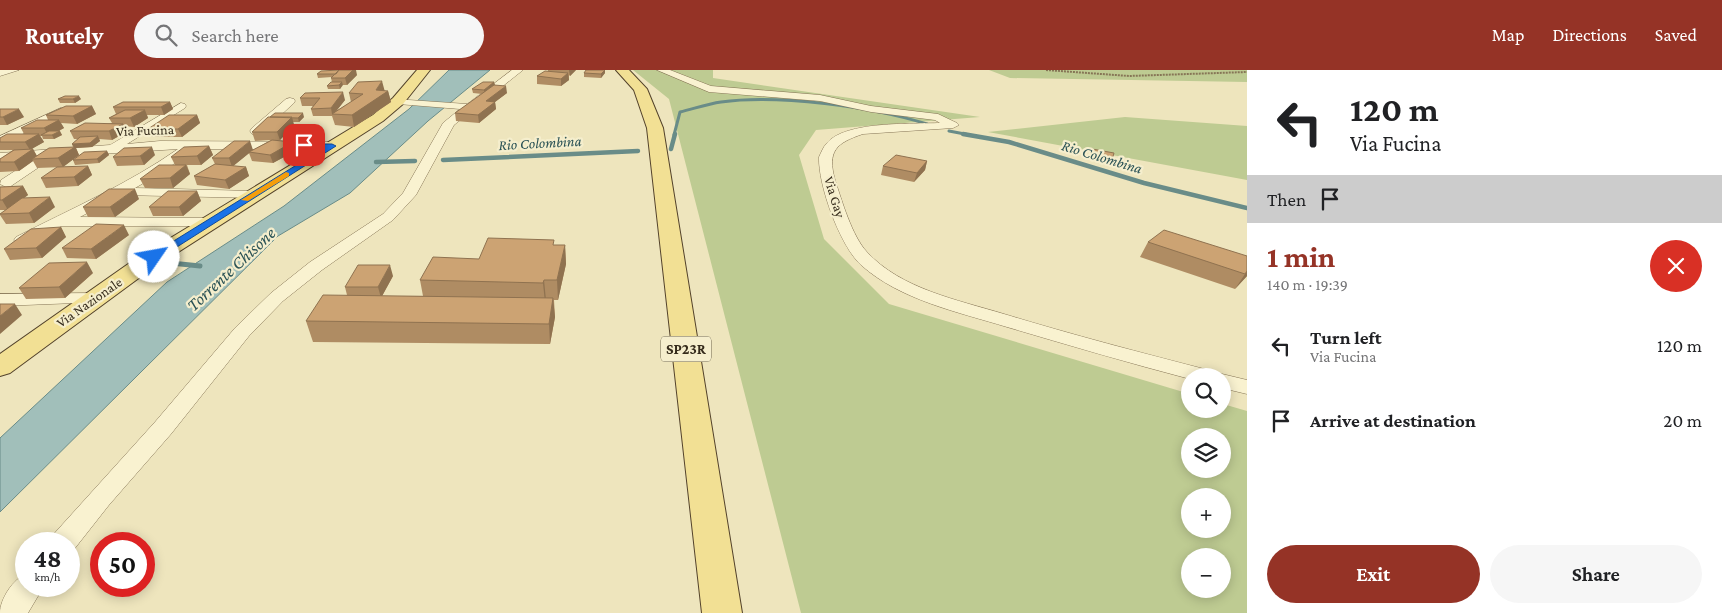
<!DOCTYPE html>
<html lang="en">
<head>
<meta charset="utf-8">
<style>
  body { margin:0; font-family:"Crimson Pro",serif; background:#f6f6f6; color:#202124; height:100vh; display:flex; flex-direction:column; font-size:19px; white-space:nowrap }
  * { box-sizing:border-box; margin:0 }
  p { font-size:16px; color:#757577 }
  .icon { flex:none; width:28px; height:28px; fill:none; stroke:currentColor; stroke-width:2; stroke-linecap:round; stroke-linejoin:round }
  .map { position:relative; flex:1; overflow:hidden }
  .details { display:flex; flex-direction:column; background:#fff; width:475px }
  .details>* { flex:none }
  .top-card { background:#fff; color:#202124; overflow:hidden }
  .controls { position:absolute; left:1181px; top:298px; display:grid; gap:10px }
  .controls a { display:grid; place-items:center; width:50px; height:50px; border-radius:50%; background:#fff; box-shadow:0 2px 12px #0003; font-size:25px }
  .speed { position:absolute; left:15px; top:462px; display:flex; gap:10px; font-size:25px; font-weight:700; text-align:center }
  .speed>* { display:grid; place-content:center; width:65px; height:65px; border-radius:50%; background:#fff; box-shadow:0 2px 12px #0003; line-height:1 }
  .speed small { font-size:12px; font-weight:400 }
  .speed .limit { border:8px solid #d22; background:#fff; color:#111 }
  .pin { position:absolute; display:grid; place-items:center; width:42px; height:42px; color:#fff; margin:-21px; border-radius:10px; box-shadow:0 2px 8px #0006 }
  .me { position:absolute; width:55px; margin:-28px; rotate:57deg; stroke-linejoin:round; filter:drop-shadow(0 0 4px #0008) }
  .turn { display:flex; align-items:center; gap:18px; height:105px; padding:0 20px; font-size:22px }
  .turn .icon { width:65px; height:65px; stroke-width:2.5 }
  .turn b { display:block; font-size:35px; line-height:42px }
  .then { display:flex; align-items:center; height:48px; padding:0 20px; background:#0003; gap:10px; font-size:19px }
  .round { display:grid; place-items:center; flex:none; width:52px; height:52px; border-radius:26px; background:#f6f6f6 }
  .summary { display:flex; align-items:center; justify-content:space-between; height:85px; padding:0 20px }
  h1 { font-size:30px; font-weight:700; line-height:38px; color:#953326 }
  .cta { display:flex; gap:10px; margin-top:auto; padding:10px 20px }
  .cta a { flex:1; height:58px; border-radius:30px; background:#953326; color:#fff; font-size:20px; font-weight:700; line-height:58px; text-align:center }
  .cta a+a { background:#f6f6f6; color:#202124 }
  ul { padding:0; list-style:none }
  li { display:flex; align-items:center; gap:15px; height:75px; padding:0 20px }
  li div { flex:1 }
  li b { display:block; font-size:19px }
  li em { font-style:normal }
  header { display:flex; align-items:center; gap:30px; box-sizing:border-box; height:70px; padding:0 25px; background:#953326; color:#fff }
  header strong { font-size:24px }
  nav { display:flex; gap:28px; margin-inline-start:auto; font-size:18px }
  .search { width:350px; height:45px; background:#f6f6f6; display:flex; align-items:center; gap:12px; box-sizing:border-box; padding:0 18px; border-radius:28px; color:#757577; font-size:19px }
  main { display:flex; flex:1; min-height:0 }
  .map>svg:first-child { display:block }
</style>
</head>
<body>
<header>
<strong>Routely</strong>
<div class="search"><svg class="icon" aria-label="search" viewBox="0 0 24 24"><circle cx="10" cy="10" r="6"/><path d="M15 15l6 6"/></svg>Search here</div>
<nav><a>Map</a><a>Directions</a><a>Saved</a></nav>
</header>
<main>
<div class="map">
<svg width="1247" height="543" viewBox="0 0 1247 543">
  <rect width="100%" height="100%" fill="#eee5bd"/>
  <path fill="#becb92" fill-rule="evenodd" d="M633,0H713V8L980,47L816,60L799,85L824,169L889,234L1190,324V339H1222L1223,334L1247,341V543H801L669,29ZM1190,366H1222V399H1190ZM1190,426H1222V459H1190ZM1190,486H1222V519H1190Z
    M989,0H1247V12L1010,8Z
    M1125,47L1247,56V110L988,62Z"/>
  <path fill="#a1bfba" stroke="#698c88" d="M449,0H490L428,51L350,123L278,166L0,442V368L167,212L284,136L409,39Z"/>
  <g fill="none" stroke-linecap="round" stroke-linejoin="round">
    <path stroke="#698c88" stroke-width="3" d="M949,61L970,65
      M674,65L680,42C693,39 707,34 721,32C778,24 872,37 927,54"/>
    <path stroke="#698c88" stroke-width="4.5" d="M963,64L1009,72L1144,113L1247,138
      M671,79L675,64
      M443,90L638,81
      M376,92L415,91"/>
    <path stroke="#698c88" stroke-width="5" d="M171,193L200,196"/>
    <g stroke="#867556" stroke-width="1">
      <path id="minor" d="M0,0H19L0,6Z
        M512,0H523L454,55L416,125L393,150L322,200L283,231L249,266L171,364L109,435L72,482L69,483V474H48L52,466L155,352L235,258L271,223L310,192L383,144L403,123L443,53L460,39L398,34L394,33L393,31L394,29L467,34Z
        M657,0H670L711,16L820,25L871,36L938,44L957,53L959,55L953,58L863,64C836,73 827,81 835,110C842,131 852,166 867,182C901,219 958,230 1004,244C1073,265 1142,283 1212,301L1215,306L1222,304L1247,310V324L1222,318V306H1190V309C1129,293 1068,275 1007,257C958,242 900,230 861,195C840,176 818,115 819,87C821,83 823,77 827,73C845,51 912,54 940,53L935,50L871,42L820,31L709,22Z
        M290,28L294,29L295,31L294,33L260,64H252L250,61L252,58L286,29Z
        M181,33L185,34L186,36L185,38L127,74L160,71L332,72L338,76L332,80L192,79L166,100L135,118L253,121L258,122L260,125L258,128L121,125L80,147L208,148L213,150L216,153L213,156H62L28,173H16L14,170L16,167C71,139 128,114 178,79L54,87L11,116L6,117L0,114L1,110L35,88L0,91V83L110,75Z
        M61,38L65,39L67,41L65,43L0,75V66Z
        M95,223L101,224L104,228L101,232L0,236V224Z
        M26,504V516H44L28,543H0C0,529 13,509 26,504Z"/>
    </g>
    <g stroke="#53422b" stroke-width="2">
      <path id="major" d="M417,0H430L403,34L383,51L147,202L10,303L0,306V284L131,192L373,45L393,28Z
        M616,0H629L647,19L663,58L742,543H702L647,58L634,20Z"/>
    </g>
    <path stroke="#867556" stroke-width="2" stroke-dasharray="2 1" stroke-linecap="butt" d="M1046,0L1129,6L1247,2"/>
    <use href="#minor" fill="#f9f2d0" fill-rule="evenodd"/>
    <use href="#major" fill="#f2e094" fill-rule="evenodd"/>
  </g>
  <path fill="#af8c63" d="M548,0H576L570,6L569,5V10L561,16L537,14V6L548,1Z
    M605,0V3L601,8L584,7V3Z
    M321,1L357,5L347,15H342L340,19H328L327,16L332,12L331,8L332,7L318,8L317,4Z
    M494,12L495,15L507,23L495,32L496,39L479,53L456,51L455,43L482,24L473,23L472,19Z
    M384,21H388L391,32L354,57L335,55L332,46H313L311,39L313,36H302L300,28L305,23L345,30L336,41L351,32L349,23Z
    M65,26L81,29L75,33H60L58,29Z
    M170,32L173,39L164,45H147L148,48L134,57L124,56L126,62L112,70L99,69L100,71L92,77L76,78L79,85L63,97L37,98L33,91L19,101L0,102V89L13,80H0V68L24,64L21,58L48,50L46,45L92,36L96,44L77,54L61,53L64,58L59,61L62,65L54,69H43L42,66H40L44,72L31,79H33L37,86L73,77L72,74L78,69H74L70,61L112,53L109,48L116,44L113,37Z
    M0,39L24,47L7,55H0Z
    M197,45L200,53L182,67H152L148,59Z
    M268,47H304L299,52H293L294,55L280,70H275L293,72L295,81L273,93L252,91L249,83L233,96L246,97L249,106L229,119L197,115L194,106L215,94L212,88L253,80L271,70L255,71L252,62Z
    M209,76L213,85L201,95H187L190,104L173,118H145L140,109L175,95L171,87Z
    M1092,79L1112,90L1110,94L1090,90V83Z
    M107,81L109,85L99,93L75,95L73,90Z
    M155,85L144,95L117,96L113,87Z
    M927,91L925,100L914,112L881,105L883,96Z
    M88,96L92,105L78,116L46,118L41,108Z
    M23,116L28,125L24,128L55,137L34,153L6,154L0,145V144L6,140H0V117Z
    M197,121L201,131L183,146H153L149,137Z
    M139,129L115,147H88L83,137Z
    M61,157L66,167L42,188L10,190L4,179Z
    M129,165L96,189L67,188L62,178Z
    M1148,172L1247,186V206L1235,219L1140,187Z
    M555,175H565L566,194L558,230H554L555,247L550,274L313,272L306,251L347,225L345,217L393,206L382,226H423L420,210L479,189Z
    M93,203L65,228L26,229L19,218Z"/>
  <path fill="#8f7250" d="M353,0H356L357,5L347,15L345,8Z
    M569,0H576L570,6Z
    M605,0V3L601,8V4Z
    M568,3L569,10L561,16V9Z
    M382,11L385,22L388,21L391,32L354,57L352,45L376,20Z
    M342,12L343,15L340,19L339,15Z
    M494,12L495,16L484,24V20Z
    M506,16L507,23L495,32L496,39L479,53L478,45L486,31Z
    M343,22L345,30L334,44H332L331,38Z
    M79,26L81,29L75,33L73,29Z
    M170,32L173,39L164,45L161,37Z
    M92,36L96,44L77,54L73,46Z
    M19,39L24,47L7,55L3,47Z
    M145,40L148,48L134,57L130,48Z
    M303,43L304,47L299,52L298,48Z
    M197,45L200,53L182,67L178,59Z
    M292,47L294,55L280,70L277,62Z
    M59,50L64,58L50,65H48L44,58Z
    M123,54L126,62L112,70L109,61Z
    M60,61L62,65L54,69L52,65Z
    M39,64L44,72L30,80L25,72Z
    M98,66L100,71L92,77L76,78L79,85L63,97L58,88L74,77L72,74Z
    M250,71L253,80L232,97L229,88Z
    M293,72L295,81L273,93L270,85Z
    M209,76L213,85L201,95L197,86Z
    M152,77L155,85L144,95L140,86Z
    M33,79L38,88L32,89L33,91L19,101L14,92Z
    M107,81L109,85L99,93L97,89Z
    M927,91L925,100L914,112L917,103Z
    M186,95L190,104L173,118L170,108Z
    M88,96L92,105L78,116L74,107Z
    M246,97L249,106L229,119L225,110Z
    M23,116L28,125L8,140L2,130Z
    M135,119L139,129L115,147L110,137Z
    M197,121L201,131L183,146L179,137Z
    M50,127L55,137L34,153L29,143Z
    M124,155L129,165L96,189L91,179Z
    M61,157L66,167L42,188L36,178Z
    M565,175L566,194L558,230L557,210Z
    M87,192L93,203L65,228L59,217Z
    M390,195L393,206L381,228L378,217Z
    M1247,201V206L1235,219Z
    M544,210L546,230L545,233L543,213Z
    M553,228L555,247L550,274L549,254Z
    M15,234L22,245L0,264V246Z"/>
  <path fill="#cca373" stroke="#8f7250" d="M339,0H353L345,8H331Z
    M339,0L336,4H317L321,1Z
    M586,0H605L601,4L584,3Z
    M545,1L568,3L561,9L537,6Z
    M382,11L376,20L388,21L352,45L332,44L363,24L349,23L358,12Z
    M331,12H342L339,15L327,16Z
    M483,12H494L484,20L472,19Z
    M494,15L506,16L486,31L495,32L478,45L455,43Z
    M343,22L331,38L311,39L320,28H300L305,23Z
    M65,26H79L73,29H58Z
    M123,32H170L161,37H113Z
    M66,36H92L73,46L46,45Z
    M0,39H19L3,47H0Z
    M125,40H145L130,48H109Z
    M275,43H303L298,48L270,47Z
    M169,45H197L178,59H148Z
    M268,47H292L277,62H252Z
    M37,50H59L44,58H21Z
    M85,53L123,54L109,61H70Z
    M49,61H60L52,65H41Z
    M7,64H39L25,72H0V68Z
    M98,66L90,73L72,74L80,67Z
    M272,70L293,72L270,85L249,82Z
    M234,71H250L229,88H212Z
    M209,76L197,86L171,87L184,77Z
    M75,77L58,88L32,89L49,78Z
    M152,77L140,86L113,87L124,78Z
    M33,79L14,92H0V89L14,80Z
    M1092,79L1114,83L1112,90L1092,85Z
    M107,81L97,89L73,90L84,82Z
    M896,85L927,91L917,103L883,96Z
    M215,94L246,97L225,110L194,106Z
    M159,95H186L170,108L140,109Z
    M88,96L74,107L41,108L57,97Z
    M23,116L2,130H0V117Z
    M109,119H135L110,137H83Z
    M168,121H197L179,137H149Z
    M50,127L29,143L0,144L22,128Z
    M96,154L124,155L91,179L62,178Z
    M61,157L36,178L4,179L31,159Z
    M1164,160L1247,186V201L1245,204L1148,172Z
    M488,168L554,170L553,175H565L557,210H544L543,213L420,210L433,187L479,189Z
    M87,192L59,217L19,218L49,193Z
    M358,195H390L378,217H345Z
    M323,225L553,228L549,254L306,251Z
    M0,234H15L0,246Z"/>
  <path fill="#1a73e8" stroke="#114b97" d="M301,74H332L336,76L158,189H151V185L324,78L304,77L300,75Z"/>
  <path fill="#f59e0b" d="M286,102L289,103V106L248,131L241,130Z"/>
  <g text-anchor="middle" stroke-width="4.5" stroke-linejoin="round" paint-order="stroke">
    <g font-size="14" fill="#352b1b" stroke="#f5eecd">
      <text transform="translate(145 60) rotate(-2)" y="5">Via Fucina</text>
      <text transform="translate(835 127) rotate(73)" y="5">Via Gay</text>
      <text transform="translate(89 232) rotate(-35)" y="5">Via Nazionale</text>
    </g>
    <g font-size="15" font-style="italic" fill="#2a5255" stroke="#f5eecd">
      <text transform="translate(540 73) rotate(-3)" y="5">Rio Colombina</text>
      <text transform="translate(1102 87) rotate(17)" y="5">Rio Colombina</text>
    </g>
    <rect fill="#f5eecd" stroke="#6f6650" stroke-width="1" x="661" y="266.5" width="50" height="25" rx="4"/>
    <g font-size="15" font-weight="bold" fill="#352b1b">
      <text x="686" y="284">SP23R</text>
    </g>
    <g font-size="18" font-style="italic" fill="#2a5255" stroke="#f5eecd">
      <text transform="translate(231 199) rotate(-43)" y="6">Torrente Chisone</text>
    </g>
  </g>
</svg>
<div class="controls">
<a><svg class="icon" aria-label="search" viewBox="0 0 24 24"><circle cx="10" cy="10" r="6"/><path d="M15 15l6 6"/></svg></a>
<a><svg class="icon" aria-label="layers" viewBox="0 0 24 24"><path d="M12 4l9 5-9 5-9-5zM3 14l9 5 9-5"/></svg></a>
<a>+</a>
<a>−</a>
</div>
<div class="speed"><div>48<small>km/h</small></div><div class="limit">50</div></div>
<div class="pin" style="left:304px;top:75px;background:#d93025"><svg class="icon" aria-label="arrive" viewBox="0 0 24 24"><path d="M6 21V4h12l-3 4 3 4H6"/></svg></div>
<svg class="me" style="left:154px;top:187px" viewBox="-20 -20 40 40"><circle r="19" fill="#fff"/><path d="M0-13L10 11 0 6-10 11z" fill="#1a73e8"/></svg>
</div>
<section class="details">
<div class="top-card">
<div class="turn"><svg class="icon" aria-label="left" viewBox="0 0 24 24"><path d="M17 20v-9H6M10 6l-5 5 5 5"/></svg><div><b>120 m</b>Via Fucina</div></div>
<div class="then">Then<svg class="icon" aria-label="arrive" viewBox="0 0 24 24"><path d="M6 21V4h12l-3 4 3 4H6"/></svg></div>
</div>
<div class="summary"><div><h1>1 min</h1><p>140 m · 19:39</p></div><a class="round" style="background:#d93025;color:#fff"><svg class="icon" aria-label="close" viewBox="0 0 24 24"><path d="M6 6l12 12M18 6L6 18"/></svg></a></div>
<ul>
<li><svg class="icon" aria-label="left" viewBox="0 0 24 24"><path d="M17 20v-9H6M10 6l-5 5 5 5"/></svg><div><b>Turn left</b><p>Via Fucina</p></div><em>120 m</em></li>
<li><svg class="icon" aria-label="arrive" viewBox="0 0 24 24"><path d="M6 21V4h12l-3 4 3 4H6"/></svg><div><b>Arrive at destination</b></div><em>20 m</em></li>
</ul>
<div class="cta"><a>Exit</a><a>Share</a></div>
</section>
</main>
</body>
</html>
